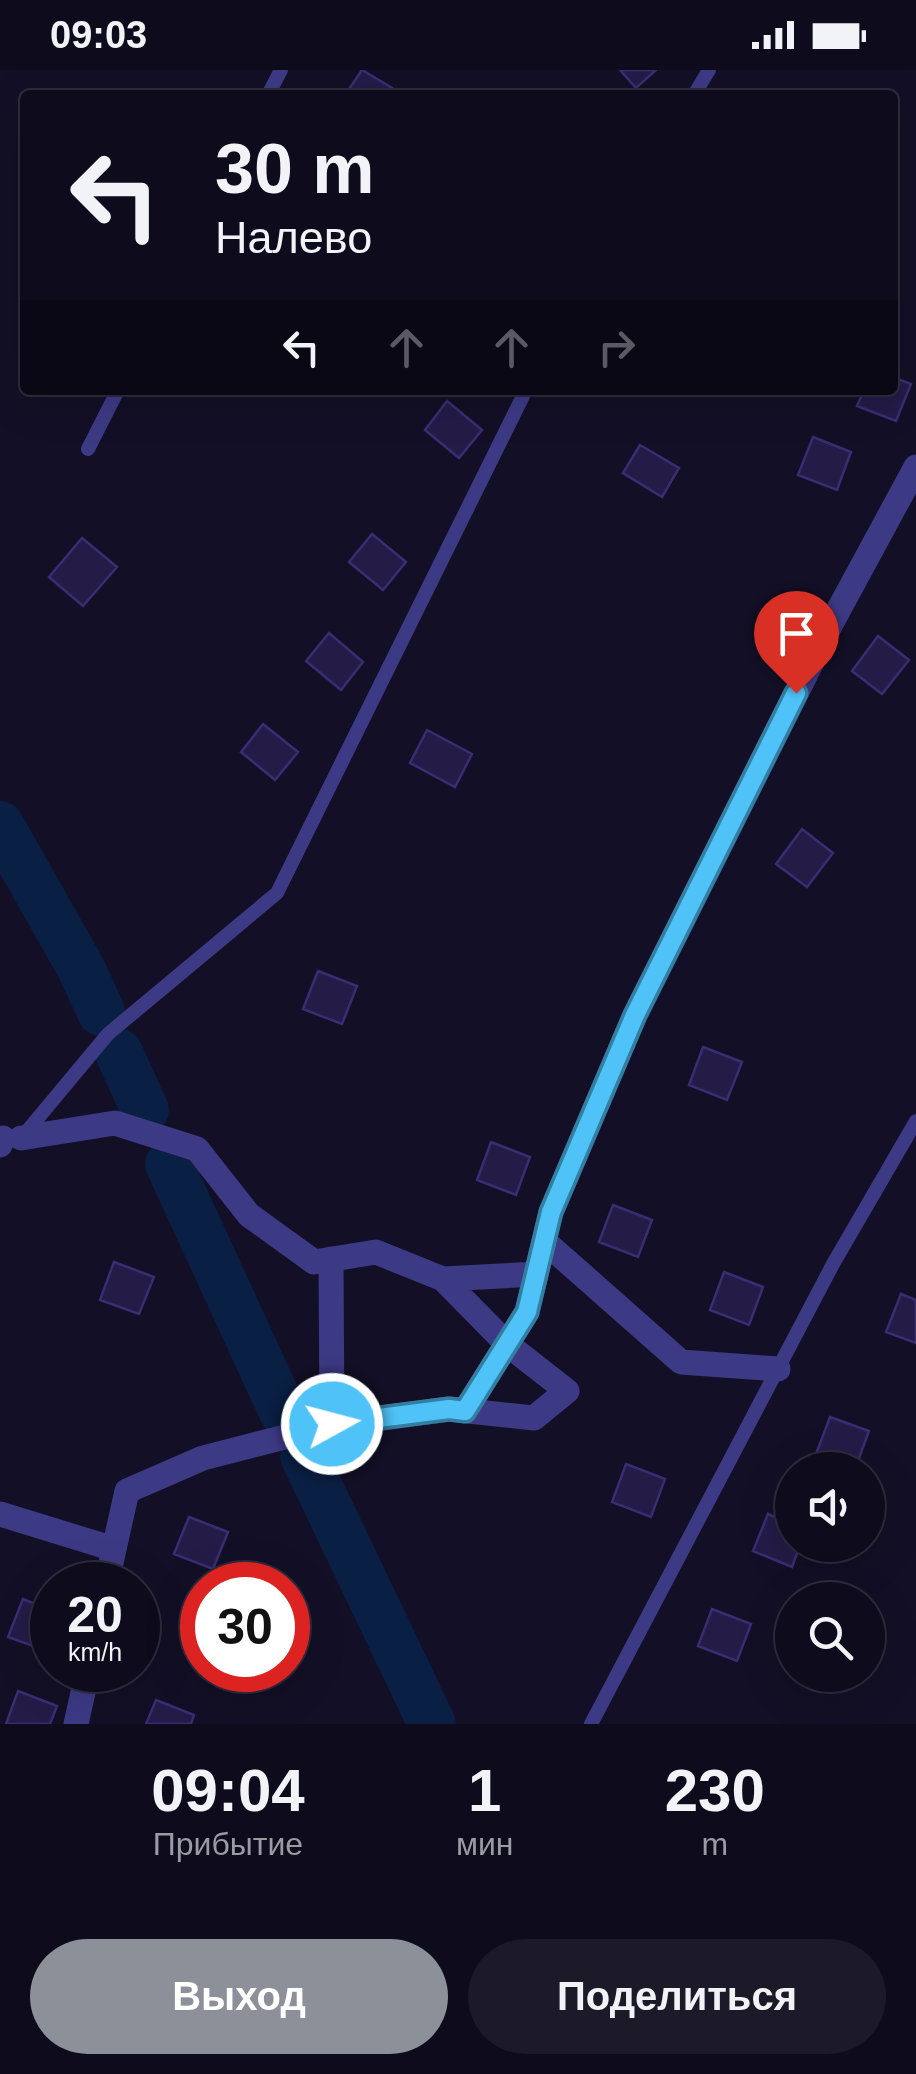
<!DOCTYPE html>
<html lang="ru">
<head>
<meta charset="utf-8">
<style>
  body { margin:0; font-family:Helvetica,sans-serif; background:#1c1929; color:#f1f3f6; height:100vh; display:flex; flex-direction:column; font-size:38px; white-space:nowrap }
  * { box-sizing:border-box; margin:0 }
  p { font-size:32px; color:#9b9ba3 }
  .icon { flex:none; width:55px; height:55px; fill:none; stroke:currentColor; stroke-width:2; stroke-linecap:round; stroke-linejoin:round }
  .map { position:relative; height:1654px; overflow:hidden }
  .drawer { display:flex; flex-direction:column; background:#0e0b1c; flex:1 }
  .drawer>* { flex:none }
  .banner { position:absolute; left:20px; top:20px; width:878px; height:305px; border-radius:10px; box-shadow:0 10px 40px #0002,0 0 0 2px #2e2b3b; background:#0e0b1c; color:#f1f3f6; overflow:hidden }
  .controls { position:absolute; left:775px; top:1382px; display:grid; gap:20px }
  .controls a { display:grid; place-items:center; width:110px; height:110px; border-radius:50%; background:#0e0b1c; box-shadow:0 10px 40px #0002,0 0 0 2px #2e2b3b; font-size:50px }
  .speed { position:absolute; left:30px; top:1492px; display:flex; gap:20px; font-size:50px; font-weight:700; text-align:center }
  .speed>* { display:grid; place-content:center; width:130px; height:130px; border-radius:50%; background:#0e0b1c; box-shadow:0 10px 40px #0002,0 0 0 2px #2e2b3b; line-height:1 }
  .speed small { font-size:25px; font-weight:400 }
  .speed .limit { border:15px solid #d22; background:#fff; color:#111 }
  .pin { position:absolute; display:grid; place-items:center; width:85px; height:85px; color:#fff; margin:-102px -42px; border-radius:50% 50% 50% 0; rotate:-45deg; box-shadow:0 0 10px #0007 }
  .pin .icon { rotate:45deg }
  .me { position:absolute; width:110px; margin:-55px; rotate:83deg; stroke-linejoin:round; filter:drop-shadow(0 0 8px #0008) }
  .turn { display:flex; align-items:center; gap:35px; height:210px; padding:0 30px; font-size:45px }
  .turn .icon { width:130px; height:130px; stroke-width:2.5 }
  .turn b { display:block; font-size:70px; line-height:85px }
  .lanes { display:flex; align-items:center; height:95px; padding:0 30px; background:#0003; justify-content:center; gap:50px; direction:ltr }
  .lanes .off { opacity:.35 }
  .eta { display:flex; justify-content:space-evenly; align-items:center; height:170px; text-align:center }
  .eta b { font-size:60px; font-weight:800; line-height:70px }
  .action { display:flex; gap:20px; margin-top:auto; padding:20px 30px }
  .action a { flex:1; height:115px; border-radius:60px; background:#8c9099; color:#fff; font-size:40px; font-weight:800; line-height:115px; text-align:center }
  .action a+a { background:#1c1929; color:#f1f3f6 }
  .status { display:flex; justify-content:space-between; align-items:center; height:70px; padding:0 50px; background:#0e0b1c; direction:ltr }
  .status svg { height:28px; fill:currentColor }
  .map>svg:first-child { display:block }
</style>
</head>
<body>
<div class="status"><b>09:03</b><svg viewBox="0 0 49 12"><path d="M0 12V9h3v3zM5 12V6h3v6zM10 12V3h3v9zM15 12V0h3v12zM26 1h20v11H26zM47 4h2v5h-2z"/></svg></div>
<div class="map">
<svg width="916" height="1654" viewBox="0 0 916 1654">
  <rect width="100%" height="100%" fill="#130f26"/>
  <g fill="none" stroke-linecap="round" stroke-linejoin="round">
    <path stroke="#0a1f44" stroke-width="48" d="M0,755L82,900L101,942
      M119,983L145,1040
      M169,1094L283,1342
      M304,1386L432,1654"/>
  </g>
  <path fill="#241b47" stroke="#3b2d73" stroke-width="2.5" d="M362,0L392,18L387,25H345Z
    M620,0H656L636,18Z
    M892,307L911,314L896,351L857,336L864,320H892Z
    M447,331L482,360L459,388L425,360Z
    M813,367L851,382L837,420L798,405Z
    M640,375L679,398L662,427L623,403Z
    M372,464L406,492L383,520L349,492Z
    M82,468L117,497L83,536L49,507Z
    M329,563L363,592L341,620L306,591Z
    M878,566L909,590L882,624L852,601Z
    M263,654L298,682L275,710L241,682Z
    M427,660L472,684L455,717L410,693Z
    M802,759L833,783L807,817L776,794Z
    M318,901L357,916L342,954L303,939Z
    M703,977L742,992L727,1030L689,1015Z
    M491,1072L530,1087L516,1125L477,1110Z
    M613,1135L652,1150L638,1187L599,1172Z
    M114,1192L154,1207L139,1244L100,1230Z
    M724,1202L763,1217L749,1255L710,1240Z
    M901,1224L916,1230V1273L886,1262Z
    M830,1347L869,1361L855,1399L816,1384Z
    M626,1394L665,1409L651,1447L612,1432Z
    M768,1444L792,1454V1475H800L792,1497L753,1481Z
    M189,1447L228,1462L213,1499L174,1484Z
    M23,1529L52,1541V1567L47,1581L8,1567Z
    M712,1539L751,1554L737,1591L698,1576Z
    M18,1621L57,1636L50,1654H6Z
    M156,1630L194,1645L191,1654H146Z"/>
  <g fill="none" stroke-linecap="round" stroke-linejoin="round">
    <path stroke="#3d3a85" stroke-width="14" d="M268,25L281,0
      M694,25L709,0
      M88,379L118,320
      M23,1066L108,964L277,823L526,320
      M591,1654L833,1194L916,1051"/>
    <path stroke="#3d3a85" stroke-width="25" d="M21,1068L115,1053L197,1079L249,1145L314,1192L376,1182L443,1209L536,1204
      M0,1075L3,1068
      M544,1171L681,1292L778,1299
      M331,1189L332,1355
      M465,1341L527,1242L551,1142L635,945L832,552L916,397
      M0,1444L114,1479
      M106,1515L127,1421L203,1388L332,1355L449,1339L534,1348L567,1321L507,1274L443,1209
      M76,1654L88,1600"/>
  </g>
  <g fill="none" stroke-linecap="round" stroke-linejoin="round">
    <g stroke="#337fa1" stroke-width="25">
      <path id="route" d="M332,1354L449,1339L465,1341L527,1242L551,1142L635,945L796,623"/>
    </g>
    <use href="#route" stroke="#4fc3f7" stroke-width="18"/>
  </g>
</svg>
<div class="controls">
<a><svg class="icon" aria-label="sound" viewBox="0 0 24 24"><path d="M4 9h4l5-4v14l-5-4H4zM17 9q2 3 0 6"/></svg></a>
<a><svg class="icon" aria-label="search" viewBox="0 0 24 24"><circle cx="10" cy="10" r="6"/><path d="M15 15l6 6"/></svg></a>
</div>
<div class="speed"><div>20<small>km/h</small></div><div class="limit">30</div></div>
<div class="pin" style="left:796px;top:623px;background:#d93025"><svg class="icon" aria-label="arrive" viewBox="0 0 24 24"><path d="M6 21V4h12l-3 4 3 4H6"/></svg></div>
<svg class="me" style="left:332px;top:1354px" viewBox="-20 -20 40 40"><circle r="17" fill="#4fc3f7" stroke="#fff" stroke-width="3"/><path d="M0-11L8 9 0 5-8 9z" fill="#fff"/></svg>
<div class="banner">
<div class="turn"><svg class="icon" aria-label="left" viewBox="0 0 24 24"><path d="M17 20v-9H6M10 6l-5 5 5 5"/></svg><div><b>30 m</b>Налево</div></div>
<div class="lanes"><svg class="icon" aria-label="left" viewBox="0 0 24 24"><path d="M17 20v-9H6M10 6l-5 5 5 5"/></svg><svg class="icon off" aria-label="ahead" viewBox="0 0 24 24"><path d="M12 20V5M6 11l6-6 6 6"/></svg><svg class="icon off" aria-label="ahead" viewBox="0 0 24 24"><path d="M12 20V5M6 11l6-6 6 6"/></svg><svg class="icon off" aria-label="right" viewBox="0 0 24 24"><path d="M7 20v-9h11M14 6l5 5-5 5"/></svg></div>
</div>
</div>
<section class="drawer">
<div class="eta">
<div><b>09:04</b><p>Прибытие</p></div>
<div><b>1</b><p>мин</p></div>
<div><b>230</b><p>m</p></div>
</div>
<div class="action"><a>Выход</a><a>Поделиться</a></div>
</section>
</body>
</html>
